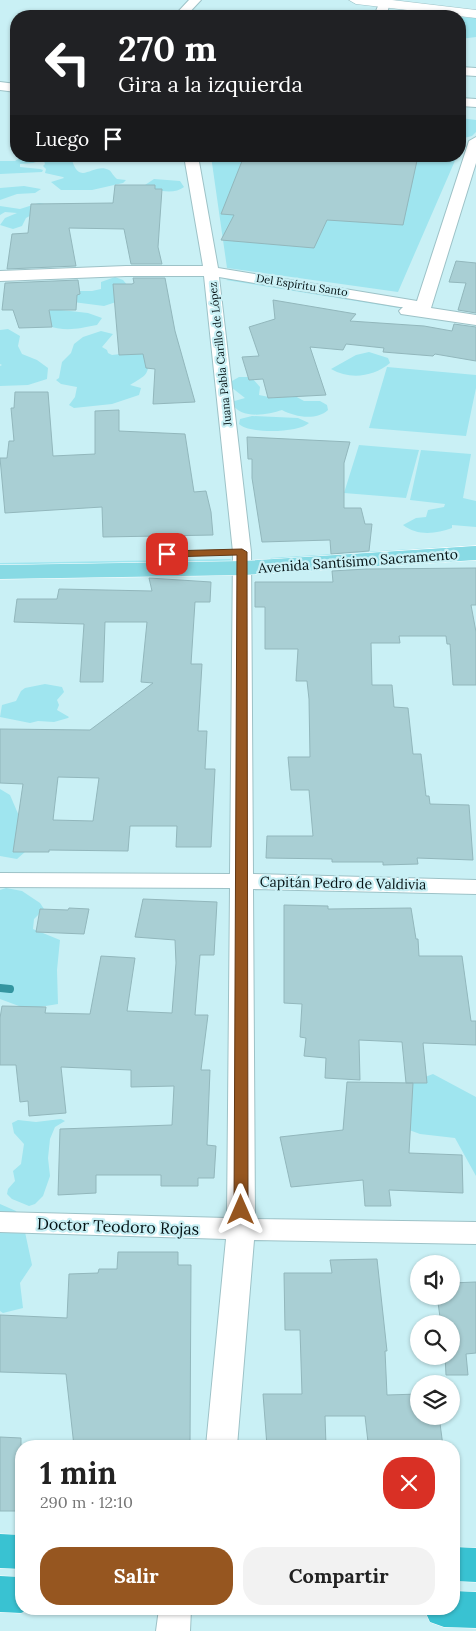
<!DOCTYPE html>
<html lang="es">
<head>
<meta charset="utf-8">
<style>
  body { margin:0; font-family:Lora,serif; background:#f2f2f2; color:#222; height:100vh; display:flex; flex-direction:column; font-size:19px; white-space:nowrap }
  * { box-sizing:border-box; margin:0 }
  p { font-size:16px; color:#767676 }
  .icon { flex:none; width:28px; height:28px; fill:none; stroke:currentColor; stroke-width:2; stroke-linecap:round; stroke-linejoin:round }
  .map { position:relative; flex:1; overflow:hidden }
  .details { position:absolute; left:15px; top:1440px; width:445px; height:175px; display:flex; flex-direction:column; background:#fff; border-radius:20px; box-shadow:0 1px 4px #0004 }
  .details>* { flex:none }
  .top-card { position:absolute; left:10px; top:10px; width:456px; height:152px; border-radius:20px; box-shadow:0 1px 4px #0004; background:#202124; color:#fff; overflow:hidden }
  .controls { position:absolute; left:410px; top:1255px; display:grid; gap:10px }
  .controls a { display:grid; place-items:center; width:50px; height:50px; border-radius:50%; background:#fff; box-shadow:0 1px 4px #0004; font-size:25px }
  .pin { position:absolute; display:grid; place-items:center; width:42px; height:42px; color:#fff; margin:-21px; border-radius:10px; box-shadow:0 2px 8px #0006 }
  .me { position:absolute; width:55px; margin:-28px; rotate:0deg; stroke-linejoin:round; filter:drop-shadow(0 0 4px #0008) }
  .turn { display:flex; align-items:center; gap:18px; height:105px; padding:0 25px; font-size:22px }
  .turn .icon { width:65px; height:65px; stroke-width:2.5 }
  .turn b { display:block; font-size:35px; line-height:42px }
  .then { display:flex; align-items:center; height:48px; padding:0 25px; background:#0003; gap:10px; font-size:19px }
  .round { display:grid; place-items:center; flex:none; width:52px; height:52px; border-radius:20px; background:#f2f2f2 }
  .headline { display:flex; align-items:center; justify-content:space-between; height:85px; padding:0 25px }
  h1 { font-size:30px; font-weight:700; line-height:38px }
  .cta { display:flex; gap:10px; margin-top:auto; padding:10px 25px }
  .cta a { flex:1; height:58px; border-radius:20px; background:#965620; color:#fff; font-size:20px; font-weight:700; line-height:58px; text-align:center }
  .cta a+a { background:#f2f2f2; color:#222 }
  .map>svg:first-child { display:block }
</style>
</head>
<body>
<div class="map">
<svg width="476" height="1631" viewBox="0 0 476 1631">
  <rect width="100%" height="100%" fill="#c9f0f5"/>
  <path fill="#9fe5ef" d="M460,17L476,18V37L460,39Z
    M460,118L476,120V132L472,136L464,138L460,148Z
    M23,156H53L33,163L20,164V167L40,169L43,170L42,172L0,174V161H15Z
    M211,156H457L398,292L227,268Z
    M58,158L72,160C80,187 93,162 109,170C112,172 113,176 117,179L126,180L123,183L92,190H61L51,182L64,178L63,177L45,173L46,169L43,166L45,164L44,161Z
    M154,179L180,181L184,187C174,195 155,191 145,185Z
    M24,186L41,189L35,193L17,194L0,200V188Z
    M39,203L50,205L26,218L22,226L13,229L0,225L5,218L17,213L5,212L0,215V206L20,209Z
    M115,277L123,280L128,286L119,301L104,306L73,302L67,291H92L101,289V282Z
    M230,278L403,307L399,308L226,280Z
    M52,309L88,313L102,318L97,325C76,329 66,332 45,325L46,313Z
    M8,329L20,336L18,346L22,354L37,360L48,368L47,379L28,385L0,386V366L2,365L0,364V330Z
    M101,331L113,334L102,347L107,350L108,353L112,355L138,352L149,355C149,376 146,375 130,385L141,388L139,395L112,404L74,408L69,405L75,397L77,387L61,384L56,380L59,378L62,362L71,353L74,344L83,337Z
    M369,352L388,358L390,363C373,377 350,380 331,369L356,355Z
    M387,367L476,375V388L466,436L369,428Z
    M239,377H251L260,387L259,395L274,398L295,396L304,401H320L327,405L328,410C316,421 295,417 282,410C267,415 240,420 231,402L245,398L231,387L232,381Z
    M252,416L298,418L309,423C299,433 249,434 239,424L240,419Z
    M359,445L419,450L406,498L344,493Z
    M421,450L471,454L463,498L476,501V527L452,525V528C436,534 417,536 403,525L416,518L426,517L428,510L444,507L445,504L410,500Z
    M476,545V548L271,559L270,558Z
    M230,559L233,561L0,567V563Z
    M45,684L62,687L64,692L57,700L59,705L57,710L69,717L68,718L54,722L38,721L30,723L0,717L2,705L16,701L21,691L25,688Z
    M0,789L10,795L19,816L26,851L17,859L0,856Z
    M6,888L22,891L40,903L44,909L34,919L33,929L60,940L57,970L58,1004L27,1009L0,999V890Z
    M433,1074L476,1097V1176L455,1138L420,1134L401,1127V1086Z
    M61,1119L65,1121L55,1127L50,1139L48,1158L50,1176L43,1196L35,1204L29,1206L12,1199L7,1194L8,1189L15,1181L13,1171L21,1164L24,1144L14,1133L12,1123L18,1120L36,1122Z
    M0,1204L16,1211L25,1232L32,1265L20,1283L23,1308L3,1313L0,1311Z"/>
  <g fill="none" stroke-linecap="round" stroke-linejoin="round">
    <path stroke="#3395a0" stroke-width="8" d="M0,988L10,989"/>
  </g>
  <path fill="#a9cfd4" stroke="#92b7bc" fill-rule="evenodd" d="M244,156H418L403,225L327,220L314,248L221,240L234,215L221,214Z
    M115,185H155V189H162L158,247L162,264H131L124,229L69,228L76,266L7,269L12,234L28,233L31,204L113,203Z
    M456,261L476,263V313L458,310L466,283L449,282Z
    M133,278H165L175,331L195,402L153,404L155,369L146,368L143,354L119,355L113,284H132L134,283Z
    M78,280L80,294L77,295L76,310H49L52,327L19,328L13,310H2L5,283Z
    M273,300L356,314L350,321L424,326L452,331L454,324L476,327V361L435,354L433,356L383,352L384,348L346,344L343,350L310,347L326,395L268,398L263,379L249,380L242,357L259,356L249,327L275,319Z
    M15,392H48L53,456L95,454V411L119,410V431L185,434L194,492L206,491L211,512L213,535L103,537L102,507L5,513L0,458H7L9,441H14L11,408H14Z
    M247,437L350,442L344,463V508H361L365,524H372L369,551L331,554L330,540L262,542L252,478V459H248Z
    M476,568V605H471L476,632V685H453L450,644H447L446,636H399L400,643H371L372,685H392L394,707L408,708L413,754H421L426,796H429L430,804L469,805L473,860L417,858L418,864L383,865V862H332V859L266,858L267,836H313L309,790H291L288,757H310L309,699L307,681H296L298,649H265V607H255V582H333L332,571L366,569Z
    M149,578L211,582L210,602H195L191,664H202L198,731H207L205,769H215L211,847H176L177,826H130L128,851L49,850V852H13L23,784L0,783V729L90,730L153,683L141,682L147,622H105L103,682H80L84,624L14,622L17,599H57L59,589L152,591ZM58,777L99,778L93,821L53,820Z
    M143,899L217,902L214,955H200L195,1015H208L201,1070H210L207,1145L216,1146L214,1178H198V1186H161V1175H96V1193L58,1195L60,1129L172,1125L174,1086L131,1087V1070L61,1067L66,1113L29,1116L28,1101L20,1102L16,1065H0V1018L2,1006L46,1007L45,1013L90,1014L101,956L135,958L127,1011L172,1013L176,963L175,940L135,937Z
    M284,905L328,906V909L411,908L416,939H418L419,956H462L471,1021H476V1045L423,1043L427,1083H406L402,1042L359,1040L360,1080L325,1078L326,1058L304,1056L306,1038L300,1037L302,1004L284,1003Z
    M69,908L89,909L84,934L36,932L40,909L68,910Z
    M347,1082L413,1083L409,1153L462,1155L463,1193L389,1190L391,1206H365L363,1180L291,1187L280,1137L343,1130Z
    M118,1252H178V1265H191L190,1446H74L66,1374L0,1372V1315L67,1318L69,1274L98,1273L99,1269H117Z
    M377,1259L387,1351H385L387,1395L419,1394V1416H439L443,1446H394L393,1441L368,1442L365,1416H325L326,1446H267L263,1394H302L300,1330H285L284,1273H332L330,1260Z
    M476,1282V1353L466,1354L468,1375H446L445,1356H451V1324H441L437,1296H451V1283Z
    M0,1437L21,1438V1511H0Z"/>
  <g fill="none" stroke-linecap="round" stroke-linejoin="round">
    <g stroke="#9dc2c7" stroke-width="2">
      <path id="street" d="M189,0H201L186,16H174Z
        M380,1H388L390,3L386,16H374Z
        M460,67L476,68V76L460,75Z
        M0,82L16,84V92L0,90Z
        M460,98L476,99V107L460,106Z
        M476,137V163L431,308L476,315V325L401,314L399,311L403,307H400L219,277L251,552L253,874L476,880V894L253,889L255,1219L476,1222V1244L254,1240L237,1446H206L226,1239L0,1232V1212L227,1218L230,888L0,887V873L230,874L233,552L204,276H126L0,281V271L126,266H203L184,156H198L218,268L417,301L469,141Z
        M159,1609H191L190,1631H156Z"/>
    </g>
    <g stroke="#9dc2c7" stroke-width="1">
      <path id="secondary" d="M349,0H392L476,10V18L356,4Z"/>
    </g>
    <g stroke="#fff" stroke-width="1">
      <path id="primary" d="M476,546V560L244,575L0,579V565L244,561Z"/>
    </g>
    <g stroke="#fff" stroke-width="1">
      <path id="highway" d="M0,1534L21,1535V1569L0,1568Z
        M454,1547L476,1548V1582L454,1581Z
        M0,1576L21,1577V1609H32L21,1613L0,1612Z
        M454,1591L476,1592V1628L444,1627L430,1622L424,1609H454Z"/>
    </g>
    <use href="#street" fill="#fff" fill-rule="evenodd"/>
    <use href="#secondary" fill="#fff" fill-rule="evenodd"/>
    <use href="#primary" fill="#88dae4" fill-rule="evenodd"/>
    <use href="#highway" fill="#39c2d2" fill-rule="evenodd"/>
  </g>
  <path fill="#965620" stroke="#623815" d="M242,549L247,552L248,1210L246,1214L241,1215L236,1214L234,1210L237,555L167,557L163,554L167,551Z"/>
  <g text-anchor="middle" stroke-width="4.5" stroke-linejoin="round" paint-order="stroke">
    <g font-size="11" fill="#041113" stroke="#c9f0f5">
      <text transform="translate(302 285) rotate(9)" y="4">Del Espíritu Santo</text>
      <text transform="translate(220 354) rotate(-96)" y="4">Juana Pabla Carillo de López</text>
    </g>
    <g font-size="14" fill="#041113" stroke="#c9f0f5">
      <text transform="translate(358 561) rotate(-4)" y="5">Avenida Santísimo Sacramento</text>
      <text transform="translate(343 883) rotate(1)" y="5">Capitán Pedro de Valdivia</text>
    </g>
    <g font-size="16" fill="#041113" stroke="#c9f0f5">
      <text transform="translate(118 1226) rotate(2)" y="6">Doctor Teodoro Rojas</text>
    </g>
  </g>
</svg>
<div class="controls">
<a><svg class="icon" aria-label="sound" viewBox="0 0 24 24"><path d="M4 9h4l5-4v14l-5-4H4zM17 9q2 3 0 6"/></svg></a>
<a><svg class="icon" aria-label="search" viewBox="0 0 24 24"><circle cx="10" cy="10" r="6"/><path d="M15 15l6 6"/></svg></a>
<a><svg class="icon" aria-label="layers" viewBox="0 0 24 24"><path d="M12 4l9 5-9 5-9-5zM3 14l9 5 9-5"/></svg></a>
</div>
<div class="pin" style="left:167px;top:554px;background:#d93025"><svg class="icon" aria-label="arrive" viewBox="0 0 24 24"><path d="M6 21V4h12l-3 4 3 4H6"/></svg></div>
<svg class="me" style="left:241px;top:1210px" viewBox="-20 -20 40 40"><path d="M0-17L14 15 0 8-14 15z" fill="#965620" stroke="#fff" stroke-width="4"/></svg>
<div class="top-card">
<div class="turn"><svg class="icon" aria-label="left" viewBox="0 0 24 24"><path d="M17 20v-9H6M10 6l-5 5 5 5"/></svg><div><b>270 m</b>Gira a la izquierda</div></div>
<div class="then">Luego<svg class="icon" aria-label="arrive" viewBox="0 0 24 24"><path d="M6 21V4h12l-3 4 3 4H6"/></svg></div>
</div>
<section class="details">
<div class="headline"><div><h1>1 min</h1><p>290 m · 12:10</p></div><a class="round" style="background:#d93025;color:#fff"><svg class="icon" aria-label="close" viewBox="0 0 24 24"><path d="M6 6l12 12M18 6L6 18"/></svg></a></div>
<div class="cta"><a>Salir</a><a>Compartir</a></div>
</section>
</div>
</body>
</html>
